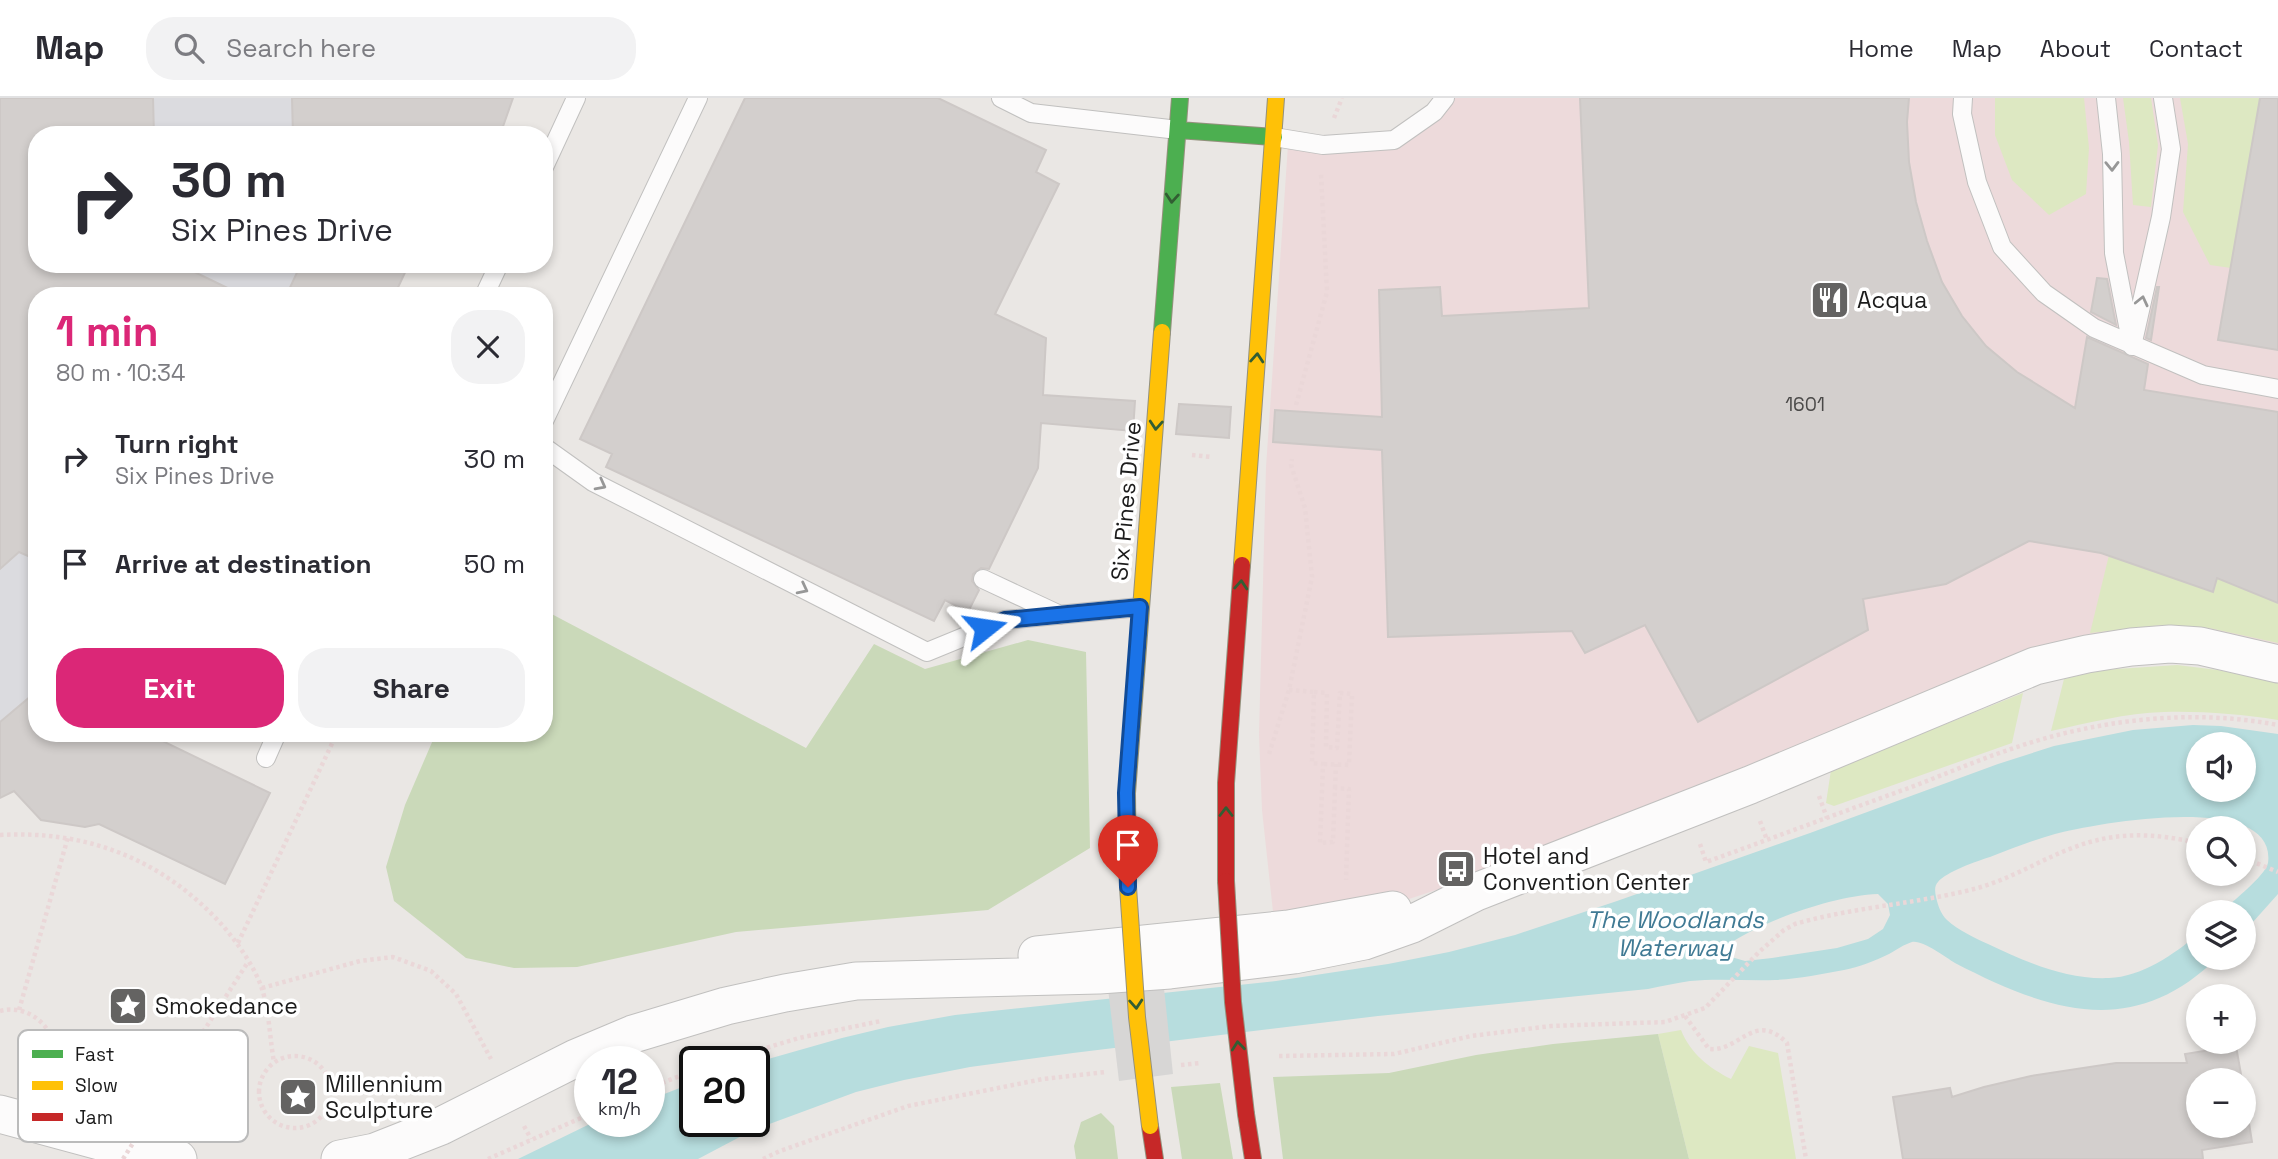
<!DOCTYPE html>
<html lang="en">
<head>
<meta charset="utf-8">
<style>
  body { margin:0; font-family:"Space Grotesk",sans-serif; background:#f2f2f3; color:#2b2b33; height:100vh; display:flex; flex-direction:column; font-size:26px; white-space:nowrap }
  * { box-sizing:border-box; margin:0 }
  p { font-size:23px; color:#7c7c81 }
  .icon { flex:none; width:38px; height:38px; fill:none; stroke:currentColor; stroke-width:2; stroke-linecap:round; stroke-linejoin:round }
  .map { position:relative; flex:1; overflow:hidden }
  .side { position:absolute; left:28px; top:189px; width:525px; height:455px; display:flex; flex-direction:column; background:#fff; border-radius:28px; box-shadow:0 4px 10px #0003 }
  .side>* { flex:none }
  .top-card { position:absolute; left:28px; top:28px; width:525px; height:147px; border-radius:28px; box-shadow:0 4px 10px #0003; background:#fff; color:#2b2b33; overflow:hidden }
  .controls { position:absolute; left:2186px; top:634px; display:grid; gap:14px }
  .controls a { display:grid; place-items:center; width:70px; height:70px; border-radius:50%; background:#fff; box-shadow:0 4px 10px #0003; font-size:35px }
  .speed { position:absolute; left:574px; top:948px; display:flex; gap:14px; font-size:35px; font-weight:700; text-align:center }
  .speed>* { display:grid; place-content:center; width:91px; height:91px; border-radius:50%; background:#fff; box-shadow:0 4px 10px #0003; line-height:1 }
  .speed small { font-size:18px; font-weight:400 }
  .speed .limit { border:4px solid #111; border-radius:10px; background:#fff; color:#111 }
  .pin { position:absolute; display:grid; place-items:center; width:60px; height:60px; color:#fff; margin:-72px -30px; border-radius:50% 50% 50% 0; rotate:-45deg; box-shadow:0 0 7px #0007 }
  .pin .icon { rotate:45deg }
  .me { position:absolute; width:77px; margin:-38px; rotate:75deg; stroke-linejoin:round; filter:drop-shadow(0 0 5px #0008) }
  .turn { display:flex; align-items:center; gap:24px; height:147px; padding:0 28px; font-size:32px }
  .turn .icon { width:91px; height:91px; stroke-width:2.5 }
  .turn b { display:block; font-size:49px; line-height:60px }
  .round { display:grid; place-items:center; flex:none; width:74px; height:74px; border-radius:28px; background:#f2f2f3 }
  .overview { display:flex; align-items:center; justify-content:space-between; height:119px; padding:0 28px }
  h1 { font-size:42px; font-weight:700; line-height:52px; color:#db2777 }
  .cta { display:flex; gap:14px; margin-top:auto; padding:14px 28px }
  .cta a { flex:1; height:80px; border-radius:28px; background:#db2777; color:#fff; font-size:28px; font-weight:700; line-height:80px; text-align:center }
  .cta a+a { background:#f2f2f3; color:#2b2b33 }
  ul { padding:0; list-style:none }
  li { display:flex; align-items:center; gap:21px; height:105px; padding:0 28px }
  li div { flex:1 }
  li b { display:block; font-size:26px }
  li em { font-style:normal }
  header { display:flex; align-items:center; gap:42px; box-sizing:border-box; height:98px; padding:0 35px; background:#fff; border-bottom:2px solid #e1e1e2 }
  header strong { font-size:33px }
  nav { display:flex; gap:38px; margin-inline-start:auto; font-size:24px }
  .search { width:490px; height:63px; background:#f2f2f3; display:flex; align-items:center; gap:18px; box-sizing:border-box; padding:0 24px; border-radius:28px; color:#7c7c81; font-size:26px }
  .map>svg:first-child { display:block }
</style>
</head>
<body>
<header>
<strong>Map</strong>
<div class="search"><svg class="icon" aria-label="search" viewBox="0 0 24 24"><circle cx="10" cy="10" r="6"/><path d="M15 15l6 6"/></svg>Search here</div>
<nav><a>Home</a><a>Map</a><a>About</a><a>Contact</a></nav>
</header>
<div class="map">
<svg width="2278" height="1061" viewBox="0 0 2278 1061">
  <rect width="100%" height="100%" fill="#eae7e4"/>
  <path fill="#eddadb" d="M1453,0H2278V551L2161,533L1556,752L1400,804L1274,823L1262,712L1259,637L1266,369L1288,47H1396Z"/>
  <path fill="#dde8c2" d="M1995,0H2084L2089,50L2086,96L2049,117L2012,82L1995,37Z
    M2123,0H2151L2158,47L2151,109L2133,107L2129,44Z
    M2180,0H2260L2231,170L2210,167L2183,114L2188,46Z
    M2109,457L2213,494L2217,480L2278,505V545L2209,530L2162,527L2090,535Z
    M2177,567L2218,572L2278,584V622C2240,616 2202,613 2164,614C2126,615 2088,625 2051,633L2064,581L2102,572Z
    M2023,595L2012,645L1834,708L1826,705L1831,672Z
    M1681,932C1690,955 1709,970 1731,981L1749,948L1778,955L1796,1061H1689L1658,936Z"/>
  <path fill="#cad9b9" d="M544,512L806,650L874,546L925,571L1028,542L1086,554L1090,750L988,812L736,834L577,869L514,870L466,860L394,803L386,769L405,707L436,635H544Z
    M1658,936L1689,1061H1283L1273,979L1389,975L1476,957L1553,946Z
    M1220,985L1233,1061H1182L1171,989Z
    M1101,1015L1114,1028L1118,1061H1076L1074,1048L1081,1024Z"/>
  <path fill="#dbdbdf" d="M153,0H377L293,37H154Z
    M176,166H301L286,198H244Z
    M20,454L37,462V593L0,624V471Z"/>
  <path fill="#b7ddde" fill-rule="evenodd" d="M2193,627L2221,628L2278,636V796L2244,834V814H2221C2233,803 2265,778 2268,765C2278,691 2092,726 2055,736C2033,742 2011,751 1990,759C1977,763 1946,774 1938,784C1934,788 1935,794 1936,799C1938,808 1941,816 1947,822C1958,832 1975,840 1988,846C2026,864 2067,882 2109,880C2141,879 2175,856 2198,836V859H2218C2133,943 2048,913 1955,865C1945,859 1923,842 1912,844C1905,846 1896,852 1889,856C1875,863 1859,869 1844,872C1821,876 1798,881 1775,882C1747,883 1718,880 1690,883C1676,885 1662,888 1648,891L1378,918L1073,955L970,969L904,982L856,994L753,1032L698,1061H518L594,1024H649V1002L695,984V1024H754V965L842,940L888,929L955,917L1276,883L1388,866L1449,854L1515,837L1617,803L1810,735L1998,666L2054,648L2133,632ZM2198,646H2244V691H2198ZM1878,796L1888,806L1890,817L1883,831L1868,841L1837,850L1772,860L1745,863L1728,858L1724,849C1762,823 1832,798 1878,796Z"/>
  <path fill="#d7d6d5" d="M1158,833L1173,976L1119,983L1102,840Z"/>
  <path fill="#d3cfcd" stroke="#cdc8c6" stroke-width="2" d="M0,0H153L154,37H37V166H178L244,198H37V462L19,454L0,471Z
    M292,0H513L500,37H293Z
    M745,0H938L1046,52L1036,74L1059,86L995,216L1046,240L1043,297L1135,303L1133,333L1041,325L1038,370L989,471L981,470L973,476L972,483L979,492L968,514L945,502L934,523L606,369L612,356L580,341Z
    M1580,0H1909L1907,24L1909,64L1916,104L1927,143L1942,184L1962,218L1986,248L2017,274L2075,310L2087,239L2148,266L2144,292L2278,314V505L2217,480L2213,494L2101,455L2029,443L1946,486L1863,501L1868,532L1698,624L1645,527L1585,555L1572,533L1388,539L1382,352L1273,344L1275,312L1382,319L1379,192L1440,189L1442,218L1589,210Z
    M2260,0H2278V252L2218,242Z
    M301,166H409L394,198H286Z
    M2097,180L2107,181L2116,227L2091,214Z
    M2157,189H2159L2151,242L2146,240Z
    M1179,306L1231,309L1229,340L1176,336Z
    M37,593V635H146L270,695L225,786L99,726L85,729L41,722L14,693L0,700V624Z
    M2236,948L2242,982H2198V1027H2244V993L2252,1044L2202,1052L2203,1061H1903L1893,999L1950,990L1952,999L1984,989L2031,978L2116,965H2187L2185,956Z"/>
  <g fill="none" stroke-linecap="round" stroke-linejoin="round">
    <g stroke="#c1c0bf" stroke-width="20">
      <path id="lane" d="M1001,0L1031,15L1178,32
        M1963,0L1962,16L1977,84L2002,149L2044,195L2094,230L2203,277L2278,291
        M2106,0L2112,56L2114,155L2132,248L2161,119L2171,51L2163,0
        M1274,39L1323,47L1394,42L1434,14L1445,0
        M544,69L576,0
        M484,198L499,166
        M544,323L698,0
        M544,349L593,384L927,554L1005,522L1140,509
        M983,481L1060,517
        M266,660L277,635"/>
    </g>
    <g stroke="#c1c0bf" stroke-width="39">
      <path id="street" d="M1037,857L1289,831L1393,812
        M0,1016L118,1048L178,1061
        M340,1061L375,1054L441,1028L576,960L633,936L726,908L785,895L856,883L1099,877L1170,872L1294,857L1364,843L1412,826L1476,794L1750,687L2035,568L2087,556L2131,549L2170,546L2200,548L2278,566"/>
    </g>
    <g stroke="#94917d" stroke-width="18">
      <path id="fast" d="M1178,32L1274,39
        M1162,234L1180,0"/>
    </g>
    <g stroke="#94917d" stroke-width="18">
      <path id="slow" d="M1242,467L1276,0
        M1128,789L1127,695L1162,234"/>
    </g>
    <g stroke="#94917d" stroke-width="18">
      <path id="jam" d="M1226,783V685L1242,467
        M1246,1016L1253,1061
        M1150,1028L1155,1061"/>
    </g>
    <path stroke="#ead7d8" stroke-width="4.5" stroke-dasharray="3.5 3.5" stroke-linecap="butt" d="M1334,20L1342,0
      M1296,307L1327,194L1321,76
      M1192,357L1211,359
      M1289,592L1314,594L1312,665L1323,666L1320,745L1333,744L1335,690L1349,691L1346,782
      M1314,594L1327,595L1326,649L1337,650L1340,595L1352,596L1349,667L1323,666
      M1269,656L1289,592L1312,479L1305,410L1291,367L1292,361
      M1335,690L1336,666
      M1819,698L1827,720
      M1760,723L1767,742
      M0,737C88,732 164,762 223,828C237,844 256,871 262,891C269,911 270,943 274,964
      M1700,746L1706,764C1773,740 1839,715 1906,691C1941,678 1975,663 2011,651C2095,622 2190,610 2278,627
      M2244,760L2278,774
      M238,845L337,635
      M262,890L360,863L393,859L431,873L456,896L491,961
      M19,912L68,739
      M0,913C25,906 52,925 54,951C55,961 52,970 49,979
      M1685,918L1709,951C1740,954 1754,912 1787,945L1806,1061
      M203,934L248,864
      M259 994a36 36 0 1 1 72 0a36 36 0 1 1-72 0Z
      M1279,958L1394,956L1471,938L1551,928L1665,924L1705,910L1759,854L1784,832L1795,826C1854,809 1915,806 1974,791C2009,782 2038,763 2072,750C2116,733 2154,735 2198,745
      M720,964L799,940L881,923
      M1181,967L1201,965
      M649,990L695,972
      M524,1028L531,1041
      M488,1061L590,1016
      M763,1061L780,1053L908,1008L1043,981L1106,974"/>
    <use href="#lane" stroke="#fcfbfb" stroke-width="18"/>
    <use href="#street" stroke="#fcfbfb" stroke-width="37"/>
    <use href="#fast" stroke="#4caf50" stroke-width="16"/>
    <use href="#slow" stroke="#ffc107" stroke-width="16"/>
    <use href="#jam" stroke="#c62828" stroke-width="16"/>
    <g stroke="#94917d" stroke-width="18" stroke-linecap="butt">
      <path id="slow-bridge" d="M1128,789L1137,919L1150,1028"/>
    </g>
    <g stroke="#94917d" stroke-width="18" stroke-linecap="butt">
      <path id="jam-bridge" d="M1226,783L1233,904L1246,1016"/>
    </g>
    <path stroke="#ead7d8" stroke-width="4.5" stroke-dasharray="3.5 3.5" stroke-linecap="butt" d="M123,1061L203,934"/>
    <use href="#slow-bridge" stroke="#ffc107" stroke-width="16"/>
    <use href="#jam-bridge" stroke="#c62828" stroke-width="16"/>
  </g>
  <defs><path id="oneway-chevron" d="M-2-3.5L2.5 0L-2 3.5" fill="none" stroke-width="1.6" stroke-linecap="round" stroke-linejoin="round" transform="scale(1.75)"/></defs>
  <g stroke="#979797">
    <use href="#oneway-chevron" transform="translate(2112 68) rotate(89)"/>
    <use href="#oneway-chevron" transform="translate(2142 203) rotate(-77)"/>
    <use href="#oneway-chevron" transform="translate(601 387) rotate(28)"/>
    <use href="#oneway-chevron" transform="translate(803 491) rotate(27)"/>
  </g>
  <g stroke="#325e33">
    <use href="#oneway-chevron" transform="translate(1172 100) rotate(94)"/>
    <use href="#oneway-chevron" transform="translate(1257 260) rotate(-86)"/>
    <use href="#oneway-chevron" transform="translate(1156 327) rotate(94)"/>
    <use href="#oneway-chevron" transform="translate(1241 487) rotate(-86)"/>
    <use href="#oneway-chevron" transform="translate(1226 714) rotate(-90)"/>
    <use href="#oneway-chevron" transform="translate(1136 906) rotate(86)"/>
    <use href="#oneway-chevron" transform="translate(1238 948) rotate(-96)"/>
  </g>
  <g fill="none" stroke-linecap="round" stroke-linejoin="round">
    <g stroke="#114b97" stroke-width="18">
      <path id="route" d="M985,530L1005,522L1140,509L1126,695L1128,789"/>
    </g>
    <use href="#route" stroke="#1a73e8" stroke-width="12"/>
  </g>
  <defs>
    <g id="restaurant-square" transform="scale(2.0125)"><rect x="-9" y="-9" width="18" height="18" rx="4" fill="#646362" stroke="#fff"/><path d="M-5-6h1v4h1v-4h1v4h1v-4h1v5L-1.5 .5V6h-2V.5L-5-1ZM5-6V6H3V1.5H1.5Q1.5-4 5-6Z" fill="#fff"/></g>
    <g id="bus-square" transform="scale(2.0125)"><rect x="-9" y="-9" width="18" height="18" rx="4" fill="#646362" stroke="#fff"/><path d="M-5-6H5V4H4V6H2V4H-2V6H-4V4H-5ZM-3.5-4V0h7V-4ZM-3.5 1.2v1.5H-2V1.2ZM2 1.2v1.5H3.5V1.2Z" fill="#fff"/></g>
    <g id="sight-square" transform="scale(2.0125)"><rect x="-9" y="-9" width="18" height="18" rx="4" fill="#646362" stroke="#fff"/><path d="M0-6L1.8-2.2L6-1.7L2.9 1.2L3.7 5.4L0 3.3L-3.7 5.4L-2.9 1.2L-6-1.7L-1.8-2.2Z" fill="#fff"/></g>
  </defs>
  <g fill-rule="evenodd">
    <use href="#restaurant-square" x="1830" y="202"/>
    <use href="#bus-square" x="1456" y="771"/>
    <use href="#sight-square" x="128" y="908"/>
    <use href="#sight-square" x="298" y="999"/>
  </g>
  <g text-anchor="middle" stroke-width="7" stroke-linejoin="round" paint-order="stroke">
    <g font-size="19" fill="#4a4948">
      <text x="1805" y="313">1601</text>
    </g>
    <g font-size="23" fill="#1c1c1c" stroke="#fff" text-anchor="start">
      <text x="1857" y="210">Acqua</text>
      <text x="1483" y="766">Hotel and<tspan x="1483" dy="26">Convention Center</tspan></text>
      <text x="155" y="916">Smokedance</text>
      <text x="325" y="994">Millennium<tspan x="325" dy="26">Sculpture</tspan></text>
    </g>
    <g font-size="23" fill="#1c1c1c" stroke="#fff">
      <text transform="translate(1126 403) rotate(-85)" y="8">Six Pines Drive</text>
    </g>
    <g font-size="24" font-style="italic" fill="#407a94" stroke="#fff">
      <text x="1675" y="830">The Woodlands<tspan x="1675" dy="28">Waterway</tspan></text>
    </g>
  </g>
  <rect x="18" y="932" width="230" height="112" rx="10" fill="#fff" stroke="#bbb" stroke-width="2"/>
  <rect x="32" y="952" width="31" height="8" fill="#4caf50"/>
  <rect x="32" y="983" width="31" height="9" fill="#ffc107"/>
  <rect x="32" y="1015" width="31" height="8" fill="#c62828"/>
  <g font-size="19" fill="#1c1c1c">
    <text x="75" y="963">Fast</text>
    <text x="75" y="994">Slow</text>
    <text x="75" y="1026">Jam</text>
  </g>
</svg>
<div class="controls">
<a><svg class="icon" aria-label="sound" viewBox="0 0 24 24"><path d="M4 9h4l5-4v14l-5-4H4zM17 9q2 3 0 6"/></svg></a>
<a><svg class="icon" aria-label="search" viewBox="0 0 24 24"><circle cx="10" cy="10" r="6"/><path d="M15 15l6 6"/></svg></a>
<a><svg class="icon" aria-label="layers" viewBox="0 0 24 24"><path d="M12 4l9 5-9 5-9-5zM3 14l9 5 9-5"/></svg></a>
<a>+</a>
<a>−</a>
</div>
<div class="speed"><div>12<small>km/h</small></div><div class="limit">20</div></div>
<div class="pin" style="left:1128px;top:789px;background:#d93025"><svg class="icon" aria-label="arrive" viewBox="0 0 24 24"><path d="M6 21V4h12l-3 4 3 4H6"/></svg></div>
<svg class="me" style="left:985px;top:530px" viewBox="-20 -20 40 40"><path d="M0-17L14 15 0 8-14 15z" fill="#1a73e8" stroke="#fff" stroke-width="4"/></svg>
<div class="top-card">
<div class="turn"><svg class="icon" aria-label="right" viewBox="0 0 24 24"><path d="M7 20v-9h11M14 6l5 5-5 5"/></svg><div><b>30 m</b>Six Pines Drive</div></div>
</div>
<section class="side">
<div class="overview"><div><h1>1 min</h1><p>80 m · 10:34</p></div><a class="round"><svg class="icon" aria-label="close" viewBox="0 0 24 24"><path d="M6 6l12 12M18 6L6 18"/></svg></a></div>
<ul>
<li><svg class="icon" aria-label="right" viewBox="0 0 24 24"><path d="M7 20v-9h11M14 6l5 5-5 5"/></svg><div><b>Turn right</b><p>Six Pines Drive</p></div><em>30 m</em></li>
<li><svg class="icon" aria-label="arrive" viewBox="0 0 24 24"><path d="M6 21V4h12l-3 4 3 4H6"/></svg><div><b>Arrive at destination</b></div><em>50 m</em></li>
</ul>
<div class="cta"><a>Exit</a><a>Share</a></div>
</section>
</div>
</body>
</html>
